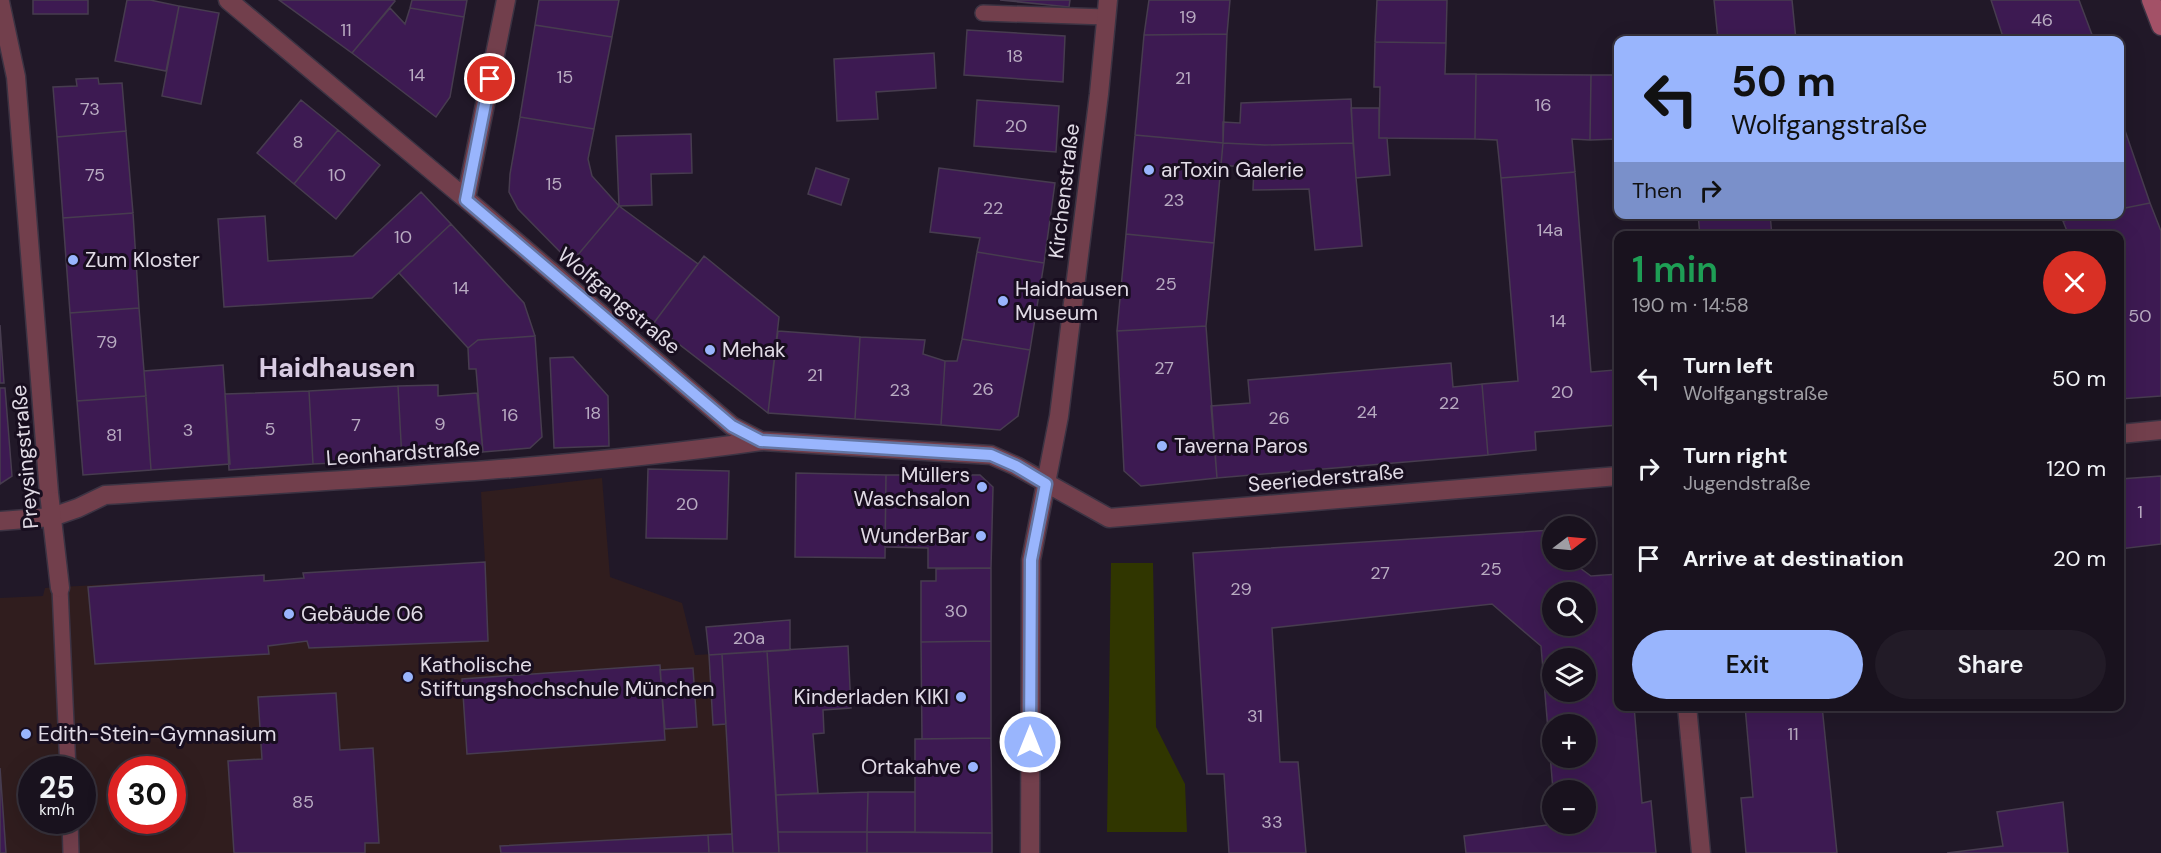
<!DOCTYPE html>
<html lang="en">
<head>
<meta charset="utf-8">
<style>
  body { margin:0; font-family:"DM Sans",sans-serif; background:#221b27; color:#f1f3f6; height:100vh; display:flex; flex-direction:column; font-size:22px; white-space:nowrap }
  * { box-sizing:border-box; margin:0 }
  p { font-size:20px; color:#9f9ea4 }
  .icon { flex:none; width:33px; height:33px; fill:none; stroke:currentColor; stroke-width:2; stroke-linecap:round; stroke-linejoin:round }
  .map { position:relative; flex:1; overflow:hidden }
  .panel { position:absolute; left:1614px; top:231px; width:510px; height:480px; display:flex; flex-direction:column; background:#19121e; border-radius:12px; box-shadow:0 6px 24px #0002,0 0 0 2px #37323c }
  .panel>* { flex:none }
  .guide { position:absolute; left:1614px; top:36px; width:510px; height:183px; border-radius:12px; box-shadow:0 6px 24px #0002,0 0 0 2px #37323c; background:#99b5fd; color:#111; overflow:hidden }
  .needle { width:39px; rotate:74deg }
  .controls { position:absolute; left:1542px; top:516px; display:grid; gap:12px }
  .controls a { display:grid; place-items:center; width:54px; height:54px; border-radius:50%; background:#19121e; box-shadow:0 6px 24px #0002,0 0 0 2px #37323c; font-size:30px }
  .speed { position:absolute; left:18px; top:756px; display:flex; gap:12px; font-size:30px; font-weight:700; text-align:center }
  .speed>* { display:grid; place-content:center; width:78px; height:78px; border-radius:50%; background:#19121e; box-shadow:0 6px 24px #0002,0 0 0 2px #37323c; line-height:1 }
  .speed small { font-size:15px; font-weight:400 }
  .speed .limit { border:9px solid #d22; background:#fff; color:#111 }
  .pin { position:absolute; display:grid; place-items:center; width:51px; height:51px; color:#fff; margin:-26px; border:3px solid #fff; border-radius:50%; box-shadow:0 2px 6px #0007 }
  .me { position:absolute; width:66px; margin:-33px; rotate:0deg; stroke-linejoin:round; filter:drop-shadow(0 0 4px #0008) }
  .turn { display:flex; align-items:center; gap:21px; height:126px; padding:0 18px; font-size:27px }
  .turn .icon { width:78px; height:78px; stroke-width:2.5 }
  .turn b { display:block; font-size:42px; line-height:51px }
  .then { display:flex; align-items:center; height:57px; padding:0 18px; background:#0003; gap:12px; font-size:22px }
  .round { display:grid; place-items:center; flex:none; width:63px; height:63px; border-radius:32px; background:#221b27 }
  .headline { display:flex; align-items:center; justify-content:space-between; height:102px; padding:0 18px }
  h1 { font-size:36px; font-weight:600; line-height:45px; color:#1e9e55 }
  .button { display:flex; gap:12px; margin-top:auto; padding:12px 18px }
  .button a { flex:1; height:69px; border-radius:36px; background:#99b5fd; color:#111; font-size:24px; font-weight:600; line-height:69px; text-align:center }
  .button a+a { background:#221b27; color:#f1f3f6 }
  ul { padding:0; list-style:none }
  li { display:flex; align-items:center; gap:18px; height:90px; padding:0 18px }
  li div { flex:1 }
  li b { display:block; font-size:22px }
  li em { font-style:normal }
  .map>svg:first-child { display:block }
</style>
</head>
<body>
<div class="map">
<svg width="2161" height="853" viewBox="0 0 2161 853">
  <rect width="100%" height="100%" fill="#211828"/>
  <path fill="#301d1e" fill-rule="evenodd" d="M602,478L610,577L682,603L695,655L767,651L779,853H0V598L43,596L45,588L264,575L265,581L303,578V573L485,562L481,492ZM32,770H82V820H32ZM122,770H172V820H122Z"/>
  <path fill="#303600" d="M1111,563H1153L1156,727L1185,784L1187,832H1107Z"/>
  <path fill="#3d1a52" stroke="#473c4f" stroke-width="1.5" fill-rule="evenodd" d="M33,0H88V14H33Z
    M127,0H150L179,6L166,71L115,61Z
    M279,0H394L395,1L352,53Z
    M412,0H467L464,17L410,8Z
    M539,0H619L612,37L535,25Z
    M1000,0H1070L1069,7Z
    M1149,0H1230L1227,34L1144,35Z
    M1377,0H1447L1446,43L1375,42Z
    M1714,0H1792L1796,40H1718Z
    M1991,0H2079L2094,40H2004Z
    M179,6L219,13L201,104L162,96Z
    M390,8L405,24L410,8L464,17L450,97L436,117L352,53Z
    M535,25L612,37L594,129L520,117Z
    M967,30L1065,36L1063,82L964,75Z
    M1227,34L1223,143L1135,135L1144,35Z
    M1375,42L1446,43L1445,74H1476L1475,139L1379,138L1380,87H1374Z
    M934,53L936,88L876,92L878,119L837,121L834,59Z
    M1476,74L1591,75L1590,140L1572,139L1575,172L1501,178L1497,140L1475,139Z
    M1591,75H1618V139L1590,140Z
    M98,78L99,84L122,83L126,131L57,137L53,87L77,86L76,79Z
    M1351,99L1353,143L1265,145L1223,143V122L1240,123L1241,103Z
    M301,100L338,130L294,184L257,153Z
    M977,100L1059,106L1056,152L974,146Z
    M1351,108H1379V138H1387L1390,175L1356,178Z
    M520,117L594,129L588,159L592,176L619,206L571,263L518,209L509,192L510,174Z
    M2121,119L2150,203L2120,209V120Z
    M338,130L380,165L336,219L294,184Z
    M126,131L133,213L63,218L57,137Z
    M691,134L692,173L651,174L652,205L619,206L616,136Z
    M1135,135L1223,143L1214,243L1126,234Z
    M1223,143L1265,145L1353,143L1362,246L1315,250L1309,189L1253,190L1254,168L1221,165Z
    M816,168L849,179L841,205L808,194Z
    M939,168L1055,183L1044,263L977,252L980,238L930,232Z
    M1575,172L1591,372L1615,370L1618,425L1535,432L1536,450L1488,455L1482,384L1518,381L1501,178Z
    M421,192L451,224L372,298L224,307L218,219L265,216L268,261L353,256Z
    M2150,203L2161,231V396L2120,399V236H2069L2063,221L2093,214H2120V209Z
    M619,206L698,264L653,324L571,263Z
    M133,213L139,308L70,313L63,218Z
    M1698,214H1770L1772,236H1700Z
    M2061,214H2093L2063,221Z
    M451,224L524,303L535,336L478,340L468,348L399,273Z
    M1126,234L1214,243L1206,326L1117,331Z
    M977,252L1044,263L1030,350L962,339Z
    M704,256L779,317L768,413L653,324Z
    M139,308L146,396L77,401L70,313Z
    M0,325L4,383H0Z
    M1206,326L1217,478L1141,486L1124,471L1117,331Z
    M778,331L860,337L855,419L768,413Z
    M535,336L542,437L530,448L483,452L476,369H469L468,348L478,340Z
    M860,337L925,340L923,354L945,361L941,425L855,419Z
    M962,339L1030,350L1018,416L1000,430L941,425L945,361H957Z
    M573,357L608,396L609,446L554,448L550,358Z
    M1451,363L1453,387L1482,384L1488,455L1217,478L1211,406L1250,403L1248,380Z
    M223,365L230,464L151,470L144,371Z
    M1618,366V404L1615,370Z
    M438,385V396L477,393L483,452L402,460L398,386Z
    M398,386L402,460L313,464L309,391Z
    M0,388H5L12,476L0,484Z
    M309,391L313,464L229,470L225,394Z
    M146,396L151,470L83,475L77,401Z
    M648,469L729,471L727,539L646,538Z
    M796,473L886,475L885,558L795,557Z
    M886,475H980L993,487L991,568H928V548L885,547Z
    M2161,476V544L2120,549V479Z
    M1552,530V560H1569L1591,576L1618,574V706H1634L1642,803L1651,801L1656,853H1466L1464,836L1555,824H1586V790H1553L1541,646L1492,604L1272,628L1280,762H1298L1306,853H1229L1224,774H1207L1193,553ZM1552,592H1586V626H1552ZM1552,658H1586V692H1552ZM1552,724H1586V758H1552Z
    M485,562L488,641L309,648L307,641L268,646L269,654L95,664L88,587L264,575V581L304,578L303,573Z
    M991,568V641L921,642V581H936V569Z
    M790,620V650L709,655L706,627Z
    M991,641V738L922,739L921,642Z
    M848,646L851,708L823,710L824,733L813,734L818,793L776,795L767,651Z
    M767,651L779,853H733L722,654Z
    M722,654L726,724L713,725L709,655Z
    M660,665L665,740L467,754L462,679Z
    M693,668L697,727L665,729L660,670Z
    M336,693L340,750L373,748L379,843H365V853H234L228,761L262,759L258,697Z
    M1745,706H1822L1837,853H1746L1741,798L1753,797Z
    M991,738L992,833L915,832V739Z
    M0,768L6,853H0Z
    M868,792H915V832H867Z
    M868,792L867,832H778L776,795Z
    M2063,802L2068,853H1947L2003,846L1997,812Z
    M778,832H867V853H779Z
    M867,832L992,833V853H867Z
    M732,834L733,853H709L708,835Z
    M708,835L709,853H501L500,846Z"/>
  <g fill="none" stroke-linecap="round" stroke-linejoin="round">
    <g stroke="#3c3343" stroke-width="18">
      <path id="service" d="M983,13L1106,17
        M60,588L68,770
        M70,820L71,853"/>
    </g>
    <g stroke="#3c3343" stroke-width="21">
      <path id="pedestrian" d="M52,517L78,508L105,495C324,480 544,472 761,441
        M1687,706L1701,853"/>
    </g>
    <g stroke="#3c3343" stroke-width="21">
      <path id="minor" d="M228,0L466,199L732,426L761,441L991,455L1016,466L1109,518L1618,476
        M0,2L16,77L49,493L60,588
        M466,199L506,0
        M2120,434L2161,430
        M0,521L52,517
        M1030,853L1031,560L1059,416L1099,94L1108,0"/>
    </g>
    <g stroke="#3c3343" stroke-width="21">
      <path id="secondary" d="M2151,0L2161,26"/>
    </g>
    <use href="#service" stroke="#723f4c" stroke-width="15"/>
    <use href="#pedestrian" stroke="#723f4c" stroke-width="18"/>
    <use href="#minor" stroke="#723f4c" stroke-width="18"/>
    <use href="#secondary" stroke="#a35167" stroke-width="18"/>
  </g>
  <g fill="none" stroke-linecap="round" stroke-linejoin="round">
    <g stroke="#6376a4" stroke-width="15">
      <path id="route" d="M490,79L466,200L732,426L761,441L991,455L1016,466L1046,484L1031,560L1030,742"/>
    </g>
    <use href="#route" stroke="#99b5fd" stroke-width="10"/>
  </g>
  <g fill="#99b5fd" stroke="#180e1f" stroke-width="2">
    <circle cx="1149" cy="170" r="6"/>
    <circle cx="73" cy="260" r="6"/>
    <circle cx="1003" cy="301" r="6"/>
    <circle cx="710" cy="350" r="6"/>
    <circle cx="1162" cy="446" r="6"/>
    <circle cx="982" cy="487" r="6"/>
    <circle cx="981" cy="536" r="6"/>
    <circle cx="289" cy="614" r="6"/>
    <circle cx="408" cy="677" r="6"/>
    <circle cx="961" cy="697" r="6"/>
    <circle cx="26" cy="734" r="6"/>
    <circle cx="973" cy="767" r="6"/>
  </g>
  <g text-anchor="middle" stroke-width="6" stroke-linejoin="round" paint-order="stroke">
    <g font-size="18" fill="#b8abc1">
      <text x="1188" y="23">19</text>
      <text x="2042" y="26">46</text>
      <text x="346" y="36">11</text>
      <text x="1015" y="62">18</text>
      <text x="417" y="81">14</text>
      <text x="565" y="83">15</text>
      <text x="1183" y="84">21</text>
      <text x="1543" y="111">16</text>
      <text x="90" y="115">73</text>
      <text x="1016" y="132">20</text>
      <text x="298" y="148">8</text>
      <text x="95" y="181">75</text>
      <text x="337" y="181">10</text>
      <text x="554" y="190">15</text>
      <text x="1174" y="206">23</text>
      <text x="993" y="214">22</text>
      <text x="1550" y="236">14a</text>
      <text x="403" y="243">10</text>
      <text x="1166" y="290">25</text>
      <text x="461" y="294">14</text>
      <text x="2140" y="322">50</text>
      <text x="1558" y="327">14</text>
      <text x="107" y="348">79</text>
      <text x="1164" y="374">27</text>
      <text x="815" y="381">21</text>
      <text x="983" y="395">26</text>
      <text x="900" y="396">23</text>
      <text x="1562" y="398">20</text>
      <text x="1449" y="409">22</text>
      <text x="1367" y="418">24</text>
      <text x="593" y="419">18</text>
      <text x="510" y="421">16</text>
      <text x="1279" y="424">26</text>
      <text x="440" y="430">9</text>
      <text x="356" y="431">7</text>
      <text x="270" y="435">5</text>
      <text x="188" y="436">3</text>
      <text x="114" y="441">81</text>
      <text x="687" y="510">20</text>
      <text x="2140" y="518">1</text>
      <text x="1491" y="575">25</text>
      <text x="1380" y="579">27</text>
      <text x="1241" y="595">29</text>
      <text x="956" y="617">30</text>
      <text x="749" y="644">20a</text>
      <text x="1255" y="722">31</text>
      <text x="1793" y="740">11</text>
      <text x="303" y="808">85</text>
      <text x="1272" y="828">33</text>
    </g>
    <g font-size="21" fill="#e1dbe6" stroke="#180e1f" text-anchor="start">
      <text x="1161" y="177">arToxin Galerie</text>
      <text x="85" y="267">Zum Kloster</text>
      <text x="1015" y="296">Haidhausen<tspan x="1015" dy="24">Museum</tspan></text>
      <text x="722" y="357">Mehak</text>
      <text x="1174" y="453">Taverna Paros</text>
      <text x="970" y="482" text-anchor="end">Müllers<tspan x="970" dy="24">Waschsalon</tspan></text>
      <text x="969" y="543" text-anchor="end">WunderBar</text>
      <text x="301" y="621">Gebäude 06</text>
      <text x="420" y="672">Katholische<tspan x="420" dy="24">Stiftungshochschule München</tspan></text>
      <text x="949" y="704" text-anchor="end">Kinderladen KIKI</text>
      <text x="38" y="741">Edith-Stein-Gymnasium</text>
      <text x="961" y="774" text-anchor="end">Ortakahve</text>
    </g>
    <g font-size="21" fill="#e1dbe6" stroke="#180e1f">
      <text transform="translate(1064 191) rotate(-83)" y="7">Kirchenstraße</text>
      <text transform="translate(619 301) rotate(40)" y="7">Wolfgangstraße</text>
      <text transform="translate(403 453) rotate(-4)" y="7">Leonhardstraße</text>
      <text transform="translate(25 457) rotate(-95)" y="7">Preysingstraße</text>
      <text transform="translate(1326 478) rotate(-5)" y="7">Seeriederstraße</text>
    </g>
    <g font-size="27" font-weight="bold" fill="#d8cbe2" stroke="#180e1f">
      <text x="337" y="377">Haidhausen</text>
    </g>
  </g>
</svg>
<div class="controls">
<a><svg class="needle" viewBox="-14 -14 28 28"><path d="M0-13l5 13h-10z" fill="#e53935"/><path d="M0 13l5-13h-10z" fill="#9f9ea4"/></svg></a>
<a><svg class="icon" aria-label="search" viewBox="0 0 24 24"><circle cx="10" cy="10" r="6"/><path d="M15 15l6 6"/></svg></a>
<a><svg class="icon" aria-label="layers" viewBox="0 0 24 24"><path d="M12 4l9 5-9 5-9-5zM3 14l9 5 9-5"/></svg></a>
<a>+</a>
<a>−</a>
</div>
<div class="speed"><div>25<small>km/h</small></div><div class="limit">30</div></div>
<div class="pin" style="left:490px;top:79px;background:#d93025"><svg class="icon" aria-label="arrive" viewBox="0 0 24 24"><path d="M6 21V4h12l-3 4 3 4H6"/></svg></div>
<svg class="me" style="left:1030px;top:742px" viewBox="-20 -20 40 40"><circle r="17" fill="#99b5fd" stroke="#fff" stroke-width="3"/><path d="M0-11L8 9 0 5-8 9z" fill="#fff"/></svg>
<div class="guide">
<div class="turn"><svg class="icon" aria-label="left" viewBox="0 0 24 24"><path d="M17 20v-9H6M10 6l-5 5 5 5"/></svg><div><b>50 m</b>Wolfgangstraße</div></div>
<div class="then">Then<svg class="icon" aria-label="right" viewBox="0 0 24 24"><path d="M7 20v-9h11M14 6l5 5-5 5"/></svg></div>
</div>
<section class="panel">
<div class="headline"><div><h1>1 min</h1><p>190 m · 14:58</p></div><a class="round" style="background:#d93025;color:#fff"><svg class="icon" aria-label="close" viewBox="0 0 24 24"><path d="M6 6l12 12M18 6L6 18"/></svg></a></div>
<ul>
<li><svg class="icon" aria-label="left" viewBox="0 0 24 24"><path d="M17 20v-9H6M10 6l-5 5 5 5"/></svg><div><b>Turn left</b><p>Wolfgangstraße</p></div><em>50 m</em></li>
<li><svg class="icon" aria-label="right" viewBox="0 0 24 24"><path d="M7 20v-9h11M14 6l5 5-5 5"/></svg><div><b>Turn right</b><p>Jugendstraße</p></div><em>120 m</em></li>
<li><svg class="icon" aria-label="arrive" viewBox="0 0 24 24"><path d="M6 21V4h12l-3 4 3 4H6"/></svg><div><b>Arrive at destination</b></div><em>20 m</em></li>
</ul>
<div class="button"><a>Exit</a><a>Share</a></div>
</section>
</div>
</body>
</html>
